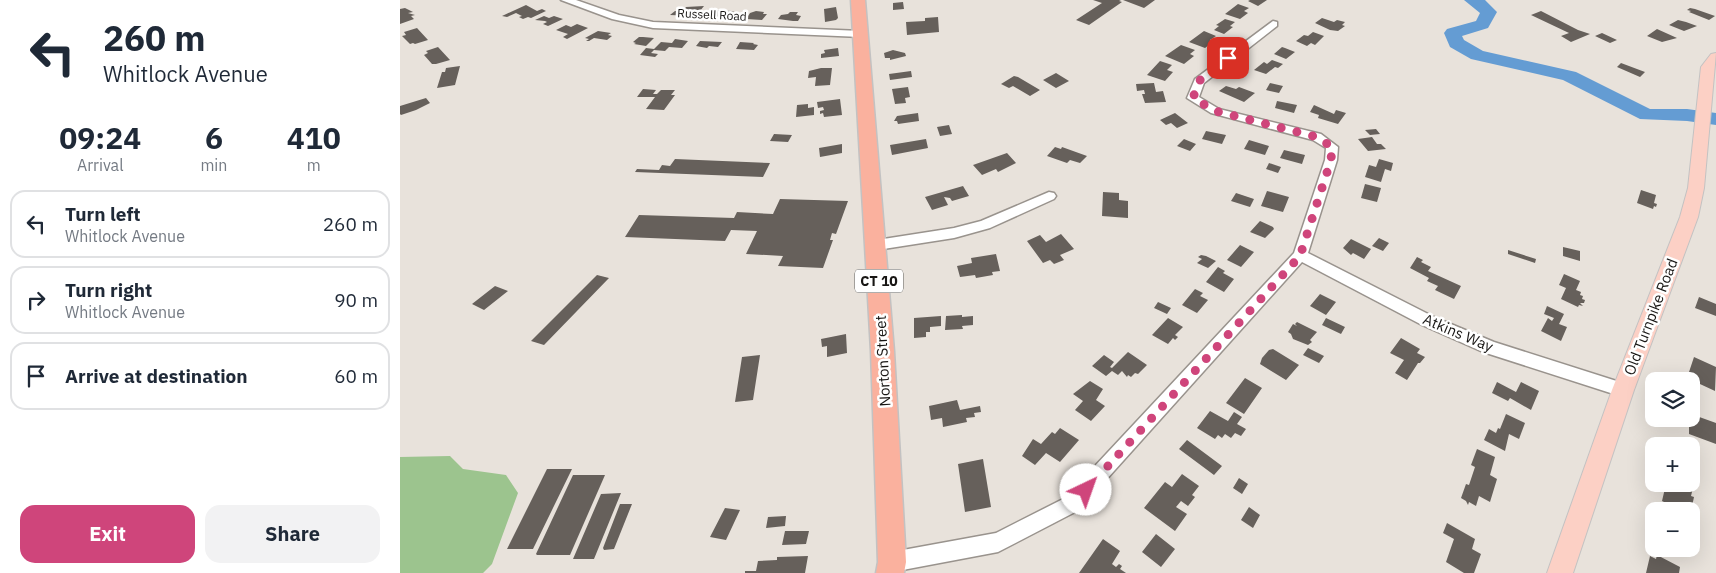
<!DOCTYPE html>
<html lang="en">
<head>
<meta charset="utf-8">
<style>
  body { margin:0; font-family:"IBM Plex Sans",sans-serif; background:#f2f2f3; color:#1f2937; height:100vh; display:flex; flex-direction:column; font-size:19px; white-space:nowrap }
  * { box-sizing:border-box; margin:0 }
  p { font-size:16px; color:#747a83 }
  .icon { flex:none; width:28px; height:28px; fill:none; stroke:currentColor; stroke-width:2; stroke-linecap:round; stroke-linejoin:round }
  .map { position:relative; flex:1; overflow:hidden }
  .details { display:flex; flex-direction:column; background:#fff; width:400px }
  .details>* { flex:none }
  .guide { background:#fff; color:#1f2937; overflow:hidden }
  .controls { position:absolute; left:1245px; top:372px; display:grid; gap:10px }
  .controls a { display:grid; place-items:center; width:55px; height:55px; border-radius:10px; background:#fff; box-shadow:0 5px 20px #0002; font-size:25px }
  .pin { position:absolute; display:grid; place-items:center; width:42px; height:42px; color:#fff; margin:-21px; border-radius:10px; box-shadow:0 2px 8px #0006 }
  .me { position:absolute; width:55px; margin:-28px; rotate:42deg; stroke-linejoin:round; filter:drop-shadow(0 0 4px #0008) }
  .turn { display:flex; align-items:center; gap:18px; height:105px; padding:0 20px; font-size:22px }
  .turn .icon { width:65px; height:65px; stroke-width:2.5 }
  .turn b { display:block; font-size:35px; line-height:42px }
  .eta { display:flex; justify-content:space-evenly; align-items:center; height:85px; text-align:center }
  .eta b { font-size:30px; font-weight:700; line-height:35px }
  .action { display:flex; gap:10px; margin-top:auto; padding:10px 20px }
  .action a { flex:1; height:58px; border-radius:15px; background:#cf457b; color:#fff; font-size:20px; font-weight:700; line-height:58px; text-align:center }
  .action a+a { background:#f2f2f3; color:#1f2937 }
  ul { padding:0; list-style:none }
  li { display:flex; align-items:center; gap:15px; height:68px; margin:0 10px 8px; padding:0 10px; border:2px solid #e0e1e3; border-radius:15px }
  li div { flex:1 }
  li b { display:block; font-size:19px }
  li em { font-style:normal }
  main { display:flex; flex:1; min-height:0 }
  .map>svg:first-child { display:block }
</style>
</head>
<body>
<main>
<section class="details">
<div class="guide">
<div class="turn"><svg class="icon" aria-label="left" viewBox="0 0 24 24"><path d="M17 20v-9H6M10 6l-5 5 5 5"/></svg><div><b>260 m</b>Whitlock Avenue</div></div>
</div>
<div class="eta">
<div><b>09:24</b><p>Arrival</p></div>
<div><b>6</b><p>min</p></div>
<div><b>410</b><p>m</p></div>
</div>
<ul>
<li><svg class="icon" aria-label="left" viewBox="0 0 24 24"><path d="M17 20v-9H6M10 6l-5 5 5 5"/></svg><div><b>Turn left</b><p>Whitlock Avenue</p></div><em>260 m</em></li>
<li><svg class="icon" aria-label="right" viewBox="0 0 24 24"><path d="M7 20v-9h11M14 6l5 5-5 5"/></svg><div><b>Turn right</b><p>Whitlock Avenue</p></div><em>90 m</em></li>
<li><svg class="icon" aria-label="arrive" viewBox="0 0 24 24"><path d="M6 21V4h12l-3 4 3 4H6"/></svg><div><b>Arrive at destination</b></div><em>60 m</em></li>
</ul>
<div class="action"><a>Exit</a><a>Share</a></div>
</section>
<div class="map">
<svg width="1316" height="573" viewBox="0 0 1316 573">
  <rect width="100%" height="100%" fill="#e8e2db"/>
  <path fill="#9cc48e" d="M50,456L63,469L106,475L118,493L92,564L83,573H0V457Z"/>
  <g fill="none" stroke-linecap="round" stroke-linejoin="round">
    <path fill="#649cd3" fill-rule="evenodd" d="M1064,0H1085L1097,12L1088,28L1062,36L1064,40L1083,51L1176,72L1250,109H1287L1316,113V125L1287,121L1240,119L1163,80L1071,59L1050,47L1044,33L1047,29L1076,21L1080,13Z"/>
  </g>
  <path fill="#66605b" d="M693,0H721L719,1L722,2L689,25L676,20L702,3Z
    M723,0H755L744,8Z
    M850,0H867L858,6L848,1Z
    M503,2L504,9L493,10V3Z
    M838,4L849,8L844,11L848,13L840,19L825,14Z
    M126,5L137,11L142,9L146,11L131,18L128,17L123,19L119,17L122,16L116,13L107,17L102,16Z
    M304,6L300,11L295,10L292,14H294L293,16L270,15L275,11H283L286,7Z
    M436,7L438,18L436,20L425,22L424,9Z
    M5,8L13,12L8,13L15,15L11,16L14,19L0,24V9Z
    M1290,8L1295,9L1315,16L1309,20L1289,12L1291,11L1287,10Z
    M315,10L331,11L335,12L330,18L309,17Z
    M356,11L364,12L363,14H367L362,20L346,19L350,13Z
    M1141,11L1178,30L1190,34L1171,42L1161,36L1169,33L1131,15Z
    M390,12H398L396,15L401,16L398,21H393L378,19L381,15L388,14Z
    M144,16L149,18L154,16L163,19L148,26L143,24L147,22L145,21L135,20Z
    M538,17L539,32L507,35L506,22L525,21V18Z
    M922,18L934,22L937,20L945,22L942,25L945,26L938,31L930,30L915,23Z
    M825,19L835,22L830,26L833,27L824,34L814,30L819,26L816,25Z
    M1278,20L1286,22L1297,26L1284,31L1269,25Z
    M177,24L188,28L167,39L163,37L168,34L156,30L166,25L171,27Z
    M17,28L28,40L15,44L13,43L10,44L2,36L6,35L4,32Z
    M1257,29L1277,38L1262,42L1247,36Z
    M198,31L211,33L208,35L212,36L207,40L194,38L189,41H186L189,39L185,38Z
    M804,31L816,36L810,40L814,41L805,48L789,42Z
    M913,32L924,36L915,45L911,43L907,46L896,41L904,35L908,36Z
    M1202,33L1217,40L1210,43L1195,36Z
    M239,37H243L254,38L246,46L234,44L236,43L233,42Z
    M275,39L288,41L282,48L269,47L265,51L254,50L251,53L258,54L255,57L240,55L246,48L254,49L261,42L272,43Z
    M300,41L322,42L318,47L309,46L307,48L296,46Z
    M340,42L354,43L353,44L358,45L354,50L336,49Z
    M781,45L795,50L790,54L794,56L784,64L765,56Z
    M38,47L50,60L36,64H32L24,55L28,53L26,51Z
    M882,47L885,48L895,52L886,59L874,54Z
    M438,48L439,56L421,58V54L425,53L424,50Z
    M493,50L505,53L506,56L490,60V58H485L484,53Z
    M872,60L883,64L878,68L875,67L866,74L854,70L864,62L867,64Z
    M760,61L772,65L767,70L773,72L765,81L747,75Z
    M1221,63L1245,72L1240,77L1217,67Z
    M60,66L55,85L37,88L42,72H45L46,68Z
    M421,68H432L430,85L415,86L416,77L408,78L409,71Z
    M511,71L512,77L490,80L489,74Z
    M656,73L669,81L656,88L643,80Z
    M614,76L618,77L640,90L630,96L613,86L609,88L601,84Z
    M754,83L756,92L763,91L766,102L745,103L742,94H745L744,90L737,91L736,84Z
    M870,83L883,86L879,93L866,90Z
    M826,86L836,89L839,87L855,93L844,102L819,91Z
    M508,87L510,97L505,98L506,103L495,104L492,89Z
    M243,89L256,90L253,94H257L261,90H275L271,95H275L264,110L246,109L255,97H237Z
    M26,98L30,103L16,110L1,115L0,114V106Z
    M440,99L442,115L424,117L423,113L420,114V111L424,110L423,107L418,108L417,102Z
    M877,101L897,105L894,113L875,108Z
    M408,104V108L414,107V115L396,117L397,105Z
    M914,105L934,114L936,110L946,113L938,124L918,118L919,115L910,112Z
    M518,113L519,121L498,124L497,121H494L497,116Z
    M775,113L788,123L777,128L771,123L766,125L760,120Z
    M549,125L552,134L540,136L537,127Z
    M976,129L980,134L970,135L965,130Z
    M806,131L826,135L822,144L802,139Z
    M374,134L392,135L388,142L370,141Z
    M972,137L977,144H981L986,149L968,151L958,139Z
    M526,139L528,148L492,155L490,145Z
    M784,139L796,144L790,151L777,146Z
    M849,140L869,146L865,155L844,149Z
    M442,144V153L420,157L419,148Z
    M655,147L661,149L662,147L687,156L680,163L670,160L667,163L647,156Z
    M884,150L905,155L902,164L880,158Z
    M607,153L616,163L598,172L596,169L582,175L573,165Z
    M275,159L370,163L363,177L235,172L237,169L259,170L262,165L270,166Z
    M979,159L993,163L991,171L985,169L981,182L965,177L969,165L976,167Z
    M869,163L881,167L878,173L866,169Z
    M965,184L981,188L977,202L961,198Z
    M563,186L569,196L552,201L550,198L544,197L548,205L532,210L525,197Z
    M1241,190L1256,195L1254,203L1257,204L1256,207L1254,206L1253,209L1237,203Z
    M867,191L889,197L883,212L861,206Z
    M703,192L719,193V200L728,201V218L702,216Z
    M836,193L854,199L850,207L831,201Z
    M380,199L448,201L436,234L432,233L430,240H433L423,268L378,266L383,256L346,254L357,231L331,230L325,241L225,237L239,215L334,218L337,212L373,214Z
    M860,221L873,227L874,229L865,238L850,232Z
    M661,234L674,249L660,255L664,260L654,264L650,260L643,263L627,241L640,235L646,242Z
    M979,238L989,243L983,251L972,246Z
    M951,239L971,249L964,259L953,253L951,255L943,248Z
    M840,245L854,252L841,267L827,260Z
    M1163,247L1180,251V261L1163,256Z
    M1108,250L1136,259L1135,263L1108,254Z
    M596,254L600,271L592,272L593,275L576,278L575,275L560,277L557,266L572,263L571,258Z
    M801,255L806,256L816,261L808,268L797,263L802,259L798,257Z
    M1017,257L1023,260L1021,262L1031,267L1028,271L1061,286L1054,299L1035,290L1038,286L1027,281L1029,278L1010,268Z
    M818,267L825,271L823,273L834,279L824,292L806,282Z
    M1164,274L1180,281L1176,290L1181,292L1180,295L1183,296L1182,299L1185,300L1184,303H1180L1183,306L1179,305L1178,307L1161,299L1166,288L1159,285Z
    M197,275L209,278L144,345L131,341Z
    M95,286L108,291L84,310L72,304Z
    M795,289L803,293L800,296L808,300L797,313L782,305Z
    M920,294L936,302L926,315L910,306Z
    M1299,297L1316,304V316L1295,308Z
    M758,302L771,308L767,314L754,308Z
    M1147,306L1164,314L1159,324L1167,327L1161,341L1141,331L1148,318L1152,321L1154,318L1144,314Z
    M562,315V317L573,316V325L562,326L563,329L545,330L546,316Z
    M541,316V326L530,327V332H526V337L514,338V318Z
    M768,318L783,327L775,335L778,337L775,340L773,338L768,344L752,335Z
    M926,318L945,327L941,334L922,325Z
    M897,322L917,332L910,340L912,342L908,345L893,339L891,334L888,332L893,324L897,326L895,324Z
    M446,334L447,353L427,357V346L422,347L421,339Z
    M1001,338L1020,349L1017,353L1025,357L1020,363H1018L1007,380L995,373L1004,360L990,353Z
    M908,348L924,356L919,363L903,355Z
    M873,349L899,365L886,380L860,364L862,358L869,350Z
    M728,352L747,365L738,374L735,373L731,377L728,375L727,377L722,371L718,375L712,371L706,376L692,366L704,355L714,362L710,367L712,368Z
    M360,355L353,400L335,402L342,357Z
    M1294,357L1316,367L1315,391L1287,378Z
    M845,378L862,388L844,414L826,403Z
    M690,381L703,389L696,400L705,406L691,421L675,410L683,401L673,394Z
    M1097,382L1116,392L1121,382L1139,391L1131,410L1110,398L1108,401L1092,393Z
    M557,400L560,410L580,406L581,412L574,413L575,417L566,418L567,422L543,427L542,418L531,420L529,406Z
    M810,411L828,421L834,412L842,417L837,424L846,429L841,436L835,433L831,438L825,434L822,438L818,435L815,439L797,428Z
    M1106,414L1125,423L1119,439L1109,434L1105,451L1084,440L1089,429L1096,433L1098,428L1100,429Z
    M1291,414L1316,423V444L1289,434V427L1283,425V421L1289,423Z
    M660,428L679,440L660,462L646,453L635,465L622,456L633,439L641,444L652,432L655,434Z
    M787,440L822,466L814,475L779,449Z
    M1077,449L1095,457L1090,475L1097,479L1090,502L1079,496L1076,506L1069,502L1068,505L1066,501L1061,498L1066,484L1069,485L1075,467L1071,465Z
    M583,459L591,507L565,512L558,464Z
    M147,469H172L133,549H107Z
    M782,474L799,486L792,495L795,497L788,506L781,501L776,507L787,514L775,531L744,508L765,482L772,487Z
    M173,475H205L170,555H137L136,554Z
    M839,478L848,484L842,494L833,488Z
    M1266,484L1277,488L1278,484H1286L1293,488L1291,496L1294,497L1291,511H1268L1270,505L1262,501Z
    M221,493L194,559H173L201,494Z
    M220,504H232L214,549L204,550L203,548Z
    M849,507L860,515L853,528L841,520Z
    M325,508L340,510L326,540L310,537Z
    M386,516L385,526L366,528L368,517Z
    M1047,523L1075,539L1072,549L1081,554L1074,573H1064L1046,562L1054,539L1043,533Z
    M385,531H409L406,544L382,545Z
    M756,534L775,549L761,567L742,552Z
    M703,539L720,551L712,564L716,567L719,564L722,566L720,569L726,573H679Z
    M1257,555L1280,567L1279,573H1246L1250,556L1256,559Z
    M408,556L405,573H345V571H356L358,561L377,560V557Z"/>
  <g fill="none" stroke-linecap="round" stroke-linejoin="round">
    <g stroke="#99938d" stroke-width="3">
      <path id="minor" d="M161,0H176L219,15L253,22L461,31L466,34L461,37L253,28L212,19Z
        M873,21L877,22V26L804,83L799,97L819,109L921,134L938,147L937,160L908,253L1034,317L1094,342L1229,385L1231,390L1229,395L1223,397L1083,352L1022,325L902,262L679,510L598,552L492,572L485,569L482,562L485,555L492,552L596,533L665,498L894,253L925,160L926,148L913,140L811,113L787,98L795,79Z
        M649,192L654,193L656,196L654,199L590,228L554,238L477,250L472,249L470,245L472,241L477,240L554,228L581,221Z"/>
    </g>
    <g stroke="#c3c2c2" stroke-width="2">
      <path id="major" d="M1316,53L1304,188L1298,217L1234,390L1173,573H1147L1212,390L1280,217L1288,188L1301,67L1311,54Z"/>
    </g>
    <g stroke="#c3c2c2" stroke-width="3">
      <path id="highway" d="M451,0H465L494,351L506,562L504,573H476L478,562L471,351Z"/>
    </g>
    <use href="#minor" fill="#fff" fill-rule="evenodd"/>
    <use href="#major" fill="#fcd0c5" fill-rule="evenodd"/>
    <use href="#highway" fill="#fab19e" fill-rule="evenodd"/>
  </g>
  <g fill="none" stroke-linecap="round" stroke-linejoin="round">
    <path stroke="#cf457b" stroke-width="9" stroke-dasharray="0 16.2" d="M686,490L900,256L931,160L932,147L917,137L815,111L793,98L799,81L828,58"/>
  </g>
  <g text-anchor="middle" stroke-width="5" stroke-linejoin="round" paint-order="stroke">
    <g font-size="12" fill="#181614" stroke="#fff">
      <text transform="translate(312 15) rotate(3)" y="4">Russell Road</text>
    </g>
    <rect fill="#fff" stroke="#5d5c5a" stroke-width="1" x="455" y="269.5" width="48" height="23" rx="4"/>
    <g font-size="14" font-weight="bold" fill="#181614">
      <text x="479" y="286">CT 10</text>
    </g>
    <g font-size="15" fill="#181614" stroke="#fff">
      <text transform="translate(1251 317) rotate(-69)" y="5">Old Turnpike Road</text>
      <text transform="translate(1058 333) rotate(23)" y="5">Atkins Way</text>
      <text transform="translate(483 361) rotate(-93)" y="5">Norton Street</text>
    </g>
  </g>
</svg>
<div class="controls">
<a><svg class="icon" aria-label="layers" viewBox="0 0 24 24"><path d="M12 4l9 5-9 5-9-5zM3 14l9 5 9-5"/></svg></a>
<a>+</a>
<a>−</a>
</div>
<div class="pin" style="left:828px;top:58px;background:#d93025"><svg class="icon" aria-label="arrive" viewBox="0 0 24 24"><path d="M6 21V4h12l-3 4 3 4H6"/></svg></div>
<svg class="me" style="left:686px;top:490px" viewBox="-20 -20 40 40"><circle r="19" fill="#fff"/><path d="M0-13L10 11 0 6-10 11z" fill="#cf457b"/></svg>
</div>
</main>
</body>
</html>
